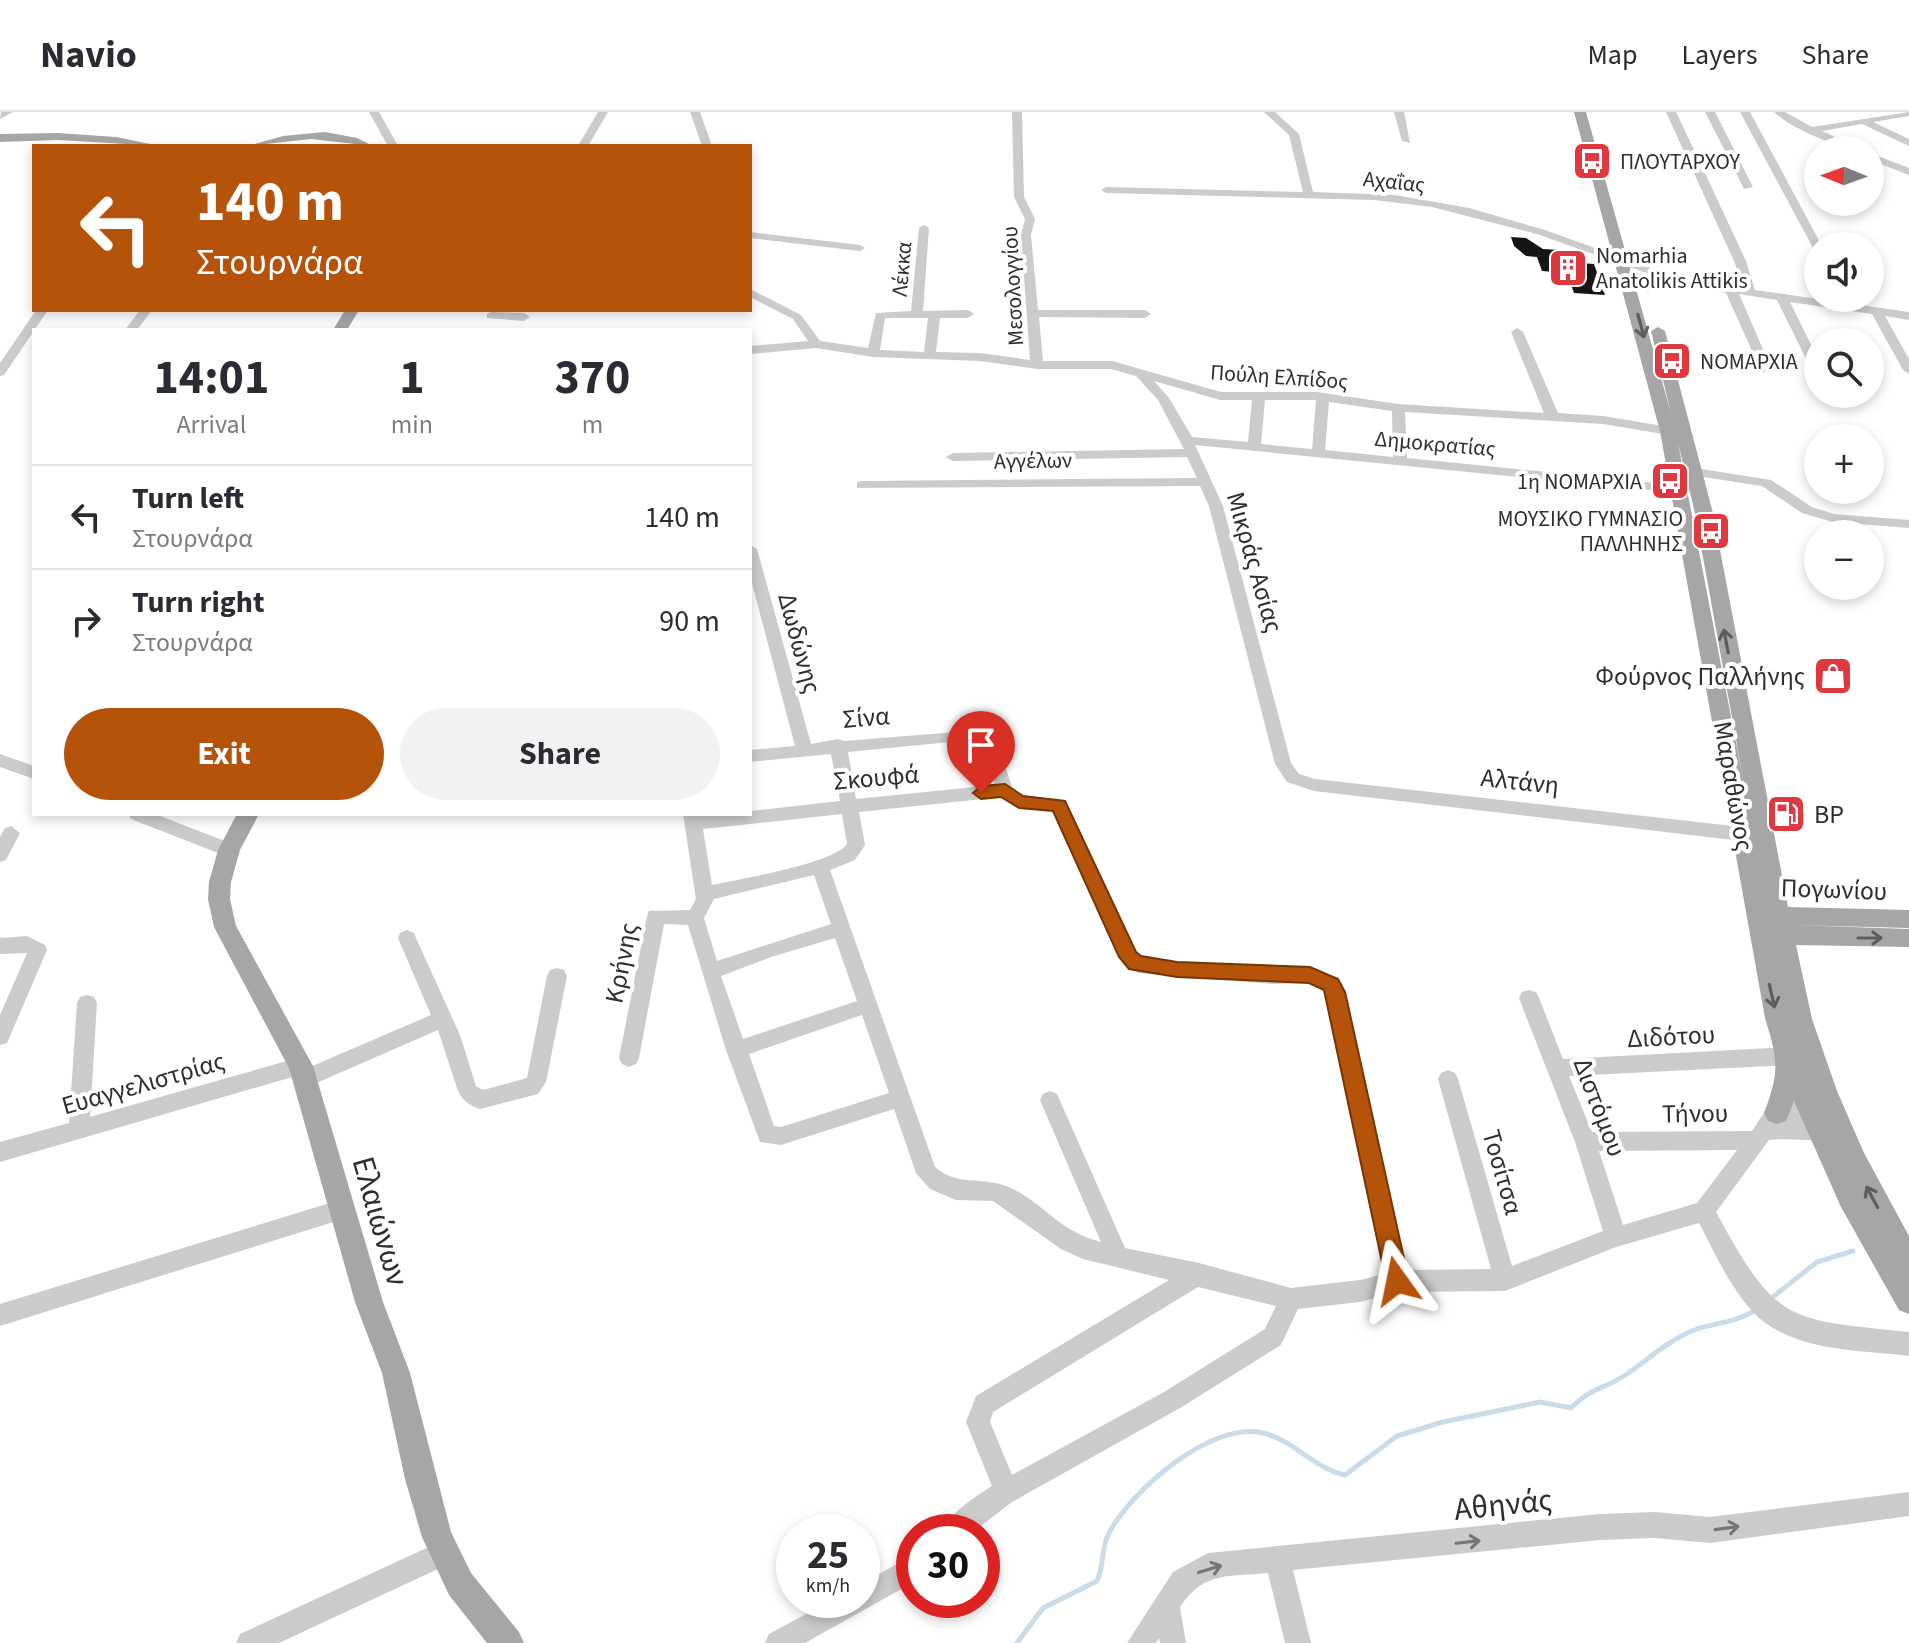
<!DOCTYPE html>
<html lang="en">
<head>
<meta charset="utf-8">
<style>
  body { margin:0; font-family:"Source Sans 3",sans-serif; background:#f2f2f3; color:#2b2b33; height:100vh; display:flex; flex-direction:column; font-size:30px; white-space:nowrap }
  * { box-sizing:border-box; margin:0 }
  p { font-size:26px; color:#7c7c81 }
  .icon { flex:none; width:44px; height:44px; fill:none; stroke:currentColor; stroke-width:2; stroke-linecap:round; stroke-linejoin:round }
  .map { position:relative; flex:1; overflow:hidden }
  .drawer { position:absolute; left:32px; top:216px; width:720px; height:488px; display:flex; flex-direction:column; background:#fff; border-radius:0px; box-shadow:0 4px 12px #0003 }
  .drawer>* { flex:none }
  .guide { position:absolute; left:32px; top:32px; width:720px; height:168px; border-radius:0px; box-shadow:0 4px 12px #0003; background:#b45309; color:#fff; overflow:hidden }
  .needle { width:52px; rotate:271deg }
  .controls { position:absolute; left:1804px; top:24px; display:grid; gap:16px }
  .controls a { display:grid; place-items:center; width:80px; height:80px; border-radius:50%; background:#fff; box-shadow:0 4px 12px #0003; font-size:40px }
  .speed { position:absolute; left:776px; top:1402px; display:flex; gap:16px; font-size:40px; font-weight:700; text-align:center }
  .speed>* { display:grid; place-content:center; width:104px; height:104px; border-radius:50%; background:#fff; box-shadow:0 4px 12px #0003; line-height:1 }
  .speed small { font-size:20px; font-weight:400 }
  .speed .limit { border:12px solid #d22; background:#fff; color:#111 }
  .pin { position:absolute; display:grid; place-items:center; width:68px; height:68px; color:#fff; margin:-82px -34px; border-radius:50% 50% 50% 0; rotate:-45deg; box-shadow:0 0 8px #0007 }
  .pin .icon { rotate:45deg }
  .me { position:absolute; width:88px; margin:-44px; rotate:348deg; stroke-linejoin:round; filter:drop-shadow(0 0 6px #0008) }
  .turn { display:flex; align-items:center; gap:28px; height:168px; padding:0 32px; font-size:36px }
  .turn .icon { width:104px; height:104px; stroke-width:2.5 }
  .turn b { display:block; font-size:56px; line-height:68px }
  .eta { display:flex; justify-content:space-evenly; align-items:center; height:136px; text-align:center }
  .eta b { font-size:48px; font-weight:700; line-height:56px }
  .action { display:flex; gap:16px; margin-top:auto; padding:16px 32px }
  .action a { flex:1; height:92px; border-radius:48px; background:#b45309; color:#fff; font-size:32px; font-weight:700; line-height:92px; text-align:center }
  .action a+a { background:#f2f2f3; color:#2b2b33 }
  ul { padding:0; list-style:none }
  li { display:flex; align-items:center; gap:24px; height:104px; padding:0 32px; border-top:2px solid #e1e1e2 }
  li div { flex:1 }
  li b { display:block; font-size:30px }
  li em { font-style:normal }
  header { display:flex; align-items:center; gap:48px; box-sizing:border-box; height:112px; padding:0 40px; background:#fff; border-bottom:2px solid #e1e1e2 }
  header strong { font-size:38px }
  nav { display:flex; gap:44px; margin-inline-start:auto; font-size:28px }
  .map>svg:first-child { display:block }
</style>
</head>
<body>
<header>
<strong>Navio</strong>
<nav><a>Map</a><a>Layers</a><a>Share</a></nav>
</header>
<div class="map">
<svg width="1909" height="1531" viewBox="0 0 1909 1531">
  <rect width="100%" height="100%" fill="#fff"/>
  <g fill="none" stroke-linecap="round" stroke-linejoin="round">
    <path stroke="#cadcea" stroke-width="5" d="M1769,1188L1817,1150L1853,1139
      M1017,1531L1043,1496L1097,1469C1104,1454 1101,1436 1109,1421C1132,1378 1211,1309 1263,1321C1294,1328 1313,1356 1345,1363L1397,1324L1443,1310L1540,1290L1571,1296C1592,1275 1602,1278 1624,1264C1648,1248 1669,1227 1697,1217C1722,1209 1731,1212 1756,1198"/>
  </g>
  <path fill="#151515" d="M1511,125L1526,126L1543,137L1560,138L1569,150L1594,152L1605,183L1574,181L1567,161L1542,159L1537,145L1526,144L1514,134Z"/>
  <g fill="none" stroke-linecap="round" stroke-linejoin="round">
    <path fill="#cbcbcb" fill-rule="evenodd" d="M1,0H13L0,7Z
      M369,0H379L398,34H388Z
      M598,0H608L588,34H578Z
      M690,0H700L712,34H702Z
      M1012,0H1022L1024,85L1035,107L1031,123L1038,198H1145L1151,202L1145,206L1039,205L1043,249H1112L1221,280H1317L1398,292L1544,301L1511,220L1517,216L1523,220L1558,301L1603,304L1681,317L1688,321L1681,325L1603,312L1405,300L1407,346L1685,374V380L1680,381L1195,333L1223,394L1291,651L1299,662L1315,667L1742,715L1751,722L1748,727L1742,729L1314,679L1287,670L1275,652L1209,394L1200,374L857,376V370L862,369L1197,366L1187,345L953,349L946,345L953,341L1184,337L1158,288L1136,264L1111,257H1037L980,249L873,245L816,236L750,242V234L808,229L793,207L750,185V177L801,203L820,229L868,236L876,201L911,199L919,116L924,113L929,116L923,199L968,198L974,202L968,206H940L936,240L980,241L1030,248L1021,123L1025,107L1014,85ZM885,206H928L924,240L880,238ZM1154,269L1220,288H1252L1248,330L1192,325L1169,286ZM1265,288H1316L1312,337L1261,332ZM1329,290L1392,299L1393,345L1325,338Z
      M1264,0H1275L1299,22L1313,80L1395,83L1469,96L1545,118L1684,168L1743,176L1734,149L1666,0H1676L1694,38L1726,41L1705,0H1715L1753,75L1744,77L1729,47L1697,44L1746,149L1755,178L1909,200V208L1885,204L1909,247V262L1903,258L1872,202L1790,190L1818,247V264L1814,263L1777,188L1739,182L1772,258L1762,261L1726,181L1667,171L1666,168L1537,122L1432,95L1374,88L1106,81L1101,78L1106,75L1303,80L1289,23Z
      M1394,0H1404L1410,31L1402,29Z
      M1740,0H1750L1822,134H1818V139L1813,136Z
      M1774,0H1785L1812,15L1909,0V4L1873,10L1909,27V34L1862,12L1822,19L1863,38C1841,38 1790,16 1774,0Z
      M1870,41L1909,56V63L1870,48Z
      M750,120L860,133L865,136L860,139L750,126Z
      M36,198H48L4,263L0,264V251Z
      M140,198H152L137,218H125Z
      M491,200L524,201L530,205L524,209L487,206V202Z
      M1695,356L1771,368L1812,395L1834,402L1909,408V416L1833,410L1802,401L1762,374L1690,363V357Z
      M750,433L757,437L811,632L838,627L844,629L993,617L1012,675L1023,684L1065,688L1136,840L1148,847L1272,856L1310,855L1338,866L1346,880L1406,1158L1491,1157L1438,967L1441,961L1448,958L1455,961L1458,967L1512,1154L1603,1119L1575,1030L1519,886L1522,880L1529,878L1536,880L1539,886L1563,947L1789,935L1796,938L1799,944L1796,950L1789,953L1569,964L1592,1020L1752,1019C1757,1012 1762,1002 1768,997C1779,987 1815,990 1828,995L1831,1001L1826,1008L1837,1011L1840,1018L1837,1025C1818,1032 1791,1025 1769,1028L1716,1100C1777,1212 1786,1207 1909,1220V1244C1858,1238 1791,1240 1753,1200C1729,1174 1715,1141 1699,1111L1616,1135L1505,1179L1397,1180L1360,1190L1298,1197L1281,1233L1180,1296L1012,1390L973,1420H942C951,1399 974,1386 992,1374L966,1310L976,1284L1169,1168L1083,1147L1061,1137L993,1089L956,1088L930,1077L916,1061L894,997L781,1033L760,1030L726,938L688,813L664,812L639,946L636,952L629,955L622,952L619,946L647,804L649,799L690,798L696,787L683,702H750V699L840,689L831,642L750,650V638L795,634L750,464ZM981,627L995,673L856,687L848,640ZM1002,685L1019,696L1053,699L1122,850L1138,861L1272,872L1309,871L1324,878L1384,1162L1360,1168L1291,1176L1199,1151L1125,1136L1057,982L1050,979L1043,982L1040,988L1101,1130C1058,1119 1046,1093 1011,1076C983,1063 959,1076 935,1055L830,758L855,748L865,733L859,700ZM842,702L847,732C833,752 739,767 712,773L703,717ZM814,763L831,812L717,849L704,806L714,787ZM835,826L857,889L743,927L721,864L771,845ZM862,903L889,981L781,1015L774,1014L749,942ZM1737,1038L1697,1091L1623,1113L1599,1039ZM1198,1175L1276,1194L1265,1217L1164,1280L1012,1363L990,1310L993,1300Z
      M0,642L34,654V667L0,655Z
      M128,702H155L235,733L238,738L235,743H223L131,707Z
      M11,714L20,721L6,748L0,750V725L5,716Z
      M407,818L414,821L416,826L460,923L476,974L483,978L527,966L547,864L550,858L557,856L564,858L567,864L546,970L538,982L480,997C470,994 462,988 458,979L438,918L305,976L298,973L296,964L0,1050V1030L69,1011L77,891L80,885L87,883L94,885L97,891L90,1005L301,945L308,948L310,955L431,903L398,826L400,821Z
      M27,824L45,833L47,838L7,931L0,933V903L27,841L0,842V826Z
      M343,1087L351,1090L354,1097L351,1104L343,1107L0,1214V1192Z
      M1909,1380V1404L1710,1431L1655,1426L1600,1428L1293,1458L1311,1531H1285L1268,1461C1228,1465 1204,1459 1180,1495L1186,1531H1160L1159,1526L1156,1531H1127L1173,1460L1208,1441L1600,1402L1655,1400L1710,1405Z
      M444,1428L453,1432L457,1441L453,1450L279,1531H236L240,1522Z
      M914,1442V1470L805,1531H765L769,1522L832,1488H862V1472Z"/>
    <path fill="#a6a6a6" fill-rule="evenodd" d="M1574,0H1586L1671,301L1651,219L1658,215L1665,219L1713,401L1788,795L1909,798V816L1792,813L1909,817V835L1796,833L1812,907L1837,979L1864,1041L1909,1124V1202L1899,1198L1841,1095L1794,989L1786,1009L1777,1012L1768,1009L1764,1001C1780,959 1778,948 1765,906L1660,319ZM1678,331L1695,401L1744,672Z
      M325,20L357,26L373,34L311,27L248,34L283,24Z
      M58,21L116,25L160,34L58,28L0,30V22Z
      M1663,164L1670,168L1668,171L1646,180L1639,176L1647,167Z
      M345,198H359L347,218H333Z
      M237,702H259L240,738L231,770L230,787L236,814L313,954L383,1190L410,1261L451,1420L471,1461L519,1520L524,1531H487L449,1483L422,1425L405,1367L382,1261L355,1190L289,956L214,815L208,787L209,770L218,738Z"/>
  </g>
  <defs><path id="oneway-shaft" d="M-6 0H5M1.5-3L5.5 0L1.5 3" fill="none" stroke-width="1.6" stroke-linecap="round" stroke-linejoin="round" transform="scale(2)"/></defs>
  <g stroke="#5e5e5e">
    <use href="#oneway-shaft" transform="translate(1641 214) rotate(75)"/>
    <use href="#oneway-shaft" transform="translate(1726 529) rotate(-101)"/>
    <use href="#oneway-shaft" transform="translate(1870 826)"/>
    <use href="#oneway-shaft" transform="translate(1772 884) rotate(77)"/>
    <use href="#oneway-shaft" transform="translate(1872 1085) rotate(-118)"/>
  </g>
  <g stroke="#757575">
    <use href="#oneway-shaft" transform="translate(1727 1416) rotate(-8)"/>
    <use href="#oneway-shaft" transform="translate(1468 1430) rotate(-6)"/>
    <use href="#oneway-shaft" transform="translate(1210 1457) rotate(-17)"/>
  </g>
  <path fill="#b45309" stroke="#753606" stroke-width="2" d="M1005,672L1023,684L1065,689L1136,840L1141,844L1177,850L1310,855L1338,867L1345,880L1409,1169L1405,1177L1397,1180L1389,1177L1386,1169L1324,878L1309,871L1177,865L1129,857L1119,845L1053,699L1019,696L1001,685L981,687L973,681L981,674Z"/>
  <defs>
    <g id="bus-square" transform="scale(2)"><rect x="-9" y="-9" width="18" height="18" rx="4" fill="#dd393e" stroke="#fff"/><path d="M-5-6H5V4H4V6H2V4H-2V6H-4V4H-5ZM-3.5-4V0h7V-4ZM-3.5 1.2v1.5H-2V1.2ZM2 1.2v1.5H3.5V1.2Z" fill="#fff"/></g>
    <g id="building-square" transform="scale(2)"><rect x="-9" y="-9" width="18" height="18" rx="4" fill="#dd393e" stroke="#fff"/><path d="M-4-6H4V6H1V3H-1V6H-4ZM-2.5-4.3h1.7v1.8h-1.7ZM.8-4.3h1.7v1.8H.8ZM-2.5-1h1.7V.8h-1.7ZM.8-1h1.7V.8H.8Z" fill="#fff"/></g>
    <g id="shop-square" transform="scale(2)"><rect x="-9" y="-9" width="18" height="18" rx="4" fill="#dd393e" stroke="#fff"/><path d="M-5-2.5h2.3a2.7 3.5 0 0 1 5.4 0H5L5.5 6h-11ZM-1.5-2.5h3a1.5 2.3 0 0 0-3 0Z" fill="#fff"/></g>
    <g id="fuel-square" transform="scale(2)"><rect x="-9" y="-9" width="18" height="18" rx="4" fill="#dd393e" stroke="#fff"/><path d="M-5.5-6h7V0h2V4h1.3V-2.5L3-4.5l.8-.8L6-3V5H2.5V1h-1V6h-7ZM-4.2-4.7v3.2H.2V-4.7Z" fill="#fff"/></g>
  </defs>
  <g fill-rule="evenodd">
    <use href="#bus-square" x="1592" y="49"/>
    <use href="#building-square" x="1568" y="156"/>
    <use href="#bus-square" x="1672" y="249"/>
    <use href="#bus-square" x="1670" y="369"/>
    <use href="#bus-square" x="1711" y="419"/>
    <use href="#shop-square" x="1833" y="564"/>
    <use href="#fuel-square" x="1786" y="702"/>
  </g>
  <g text-anchor="middle" stroke-width="8" stroke-linejoin="round" paint-order="stroke">
    <g font-size="22" fill="#2e2e2e" stroke="#fff" text-anchor="start">
      <text x="1620" y="57">ΠΛΟΥΤΑΡΧΟΥ</text>
      <text x="1596" y="151">Nomarhia<tspan x="1596" dy="25">Anatolikis Attikis</tspan></text>
      <text x="1700" y="257">ΝΟΜΑΡΧΙΑ</text>
      <text x="1642" y="377" text-anchor="end">1η ΝΟΜΑΡΧΙΑ</text>
      <text x="1683" y="414" text-anchor="end">ΜΟΥΣΙΚΟ ΓΥΜΝΑΣΙΟ<tspan x="1683" dy="25">ΠΑΛΛΗΝΗΣ</tspan></text>
    </g>
    <g font-size="22" fill="#2e2e2e" stroke="#fff">
      <text transform="translate(1394 69) rotate(6)" y="8">Αχαΐας</text>
      <text transform="translate(901 157) rotate(-85)" y="8">Λέκκα</text>
      <text transform="translate(1012 174) rotate(-93)" y="8">Μεσολογγίου</text>
      <text transform="translate(1279 264) rotate(4)" y="8">Πούλη Ελπίδος</text>
      <text transform="translate(1435 331) rotate(5)" y="8">Δημοκρατίας</text>
      <text transform="translate(1033 348) rotate(-1)" y="8">Αγγέλων</text>
    </g>
    <g font-size="26" fill="#2e2e2e" stroke="#fff">
      <text transform="translate(1255 450) rotate(74)" y="9">Μικράς Ασίας</text>
      <text transform="translate(800 531) rotate(75)" y="9">Δωδώνης</text>
      <text transform="translate(866 605) rotate(-5)" y="9">Σίνα</text>
      <text transform="translate(876 665) rotate(-5)" y="9">Σκουφά</text>
      <text transform="translate(1520 669) rotate(6)" y="9">Αλτάνη</text>
      <text transform="translate(1734 674) rotate(80)" y="9">Μαραθώνος</text>
      <text transform="translate(1834 777) rotate(2)" y="9">Πογωνίου</text>
      <text transform="translate(621 851) rotate(-79)" y="9">Κρήνης</text>
      <text transform="translate(1671 924) rotate(-3)" y="9">Διδότου</text>
      <text transform="translate(143 971) rotate(-16)" y="9">Ευαγγελιστρίας</text>
      <text transform="translate(1600 995) rotate(69)" y="9">Διστόμου</text>
      <text transform="translate(1695 1001) rotate(-1)" y="9">Τήνου</text>
      <text transform="translate(1503 1060) rotate(74)" y="9">Τοσίτσα</text>
    </g>
    <g font-size="26" fill="#2e2e2e" stroke="#fff" text-anchor="end">
      <text x="1805" y="573">Φούρνος Παλλήνης</text>
      <text x="1814" y="711" text-anchor="start">BP</text>
    </g>
    <g font-size="32" fill="#2e2e2e" stroke="#fff">
      <text transform="translate(381 1109) rotate(74)" y="11">Ελαιώνων</text>
      <text transform="translate(1503 1392) rotate(-6)" y="11">Αθηνάς</text>
    </g>
  </g>
</svg>
<div class="controls">
<a><svg class="needle" viewBox="-14 -14 28 28"><path d="M0-13l5 13h-10z" fill="#e53935"/><path d="M0 13l5-13h-10z" fill="#7c7c81"/></svg></a>
<a><svg class="icon" aria-label="sound" viewBox="0 0 24 24"><path d="M4 9h4l5-4v14l-5-4H4zM17 9q2 3 0 6"/></svg></a>
<a><svg class="icon" aria-label="search" viewBox="0 0 24 24"><circle cx="10" cy="10" r="6"/><path d="M15 15l6 6"/></svg></a>
<a>+</a>
<a>−</a>
</div>
<div class="speed"><div>25<small>km/h</small></div><div class="limit">30</div></div>
<div class="pin" style="left:981px;top:681px;background:#d93025"><svg class="icon" aria-label="arrive" viewBox="0 0 24 24"><path d="M6 21V4h12l-3 4 3 4H6"/></svg></div>
<svg class="me" style="left:1397px;top:1169px" viewBox="-20 -20 40 40"><path d="M0-17L14 15 0 8-14 15z" fill="#b45309" stroke="#fff" stroke-width="4"/></svg>
<div class="guide">
<div class="turn"><svg class="icon" aria-label="left" viewBox="0 0 24 24"><path d="M17 20v-9H6M10 6l-5 5 5 5"/></svg><div><b>140 m</b>Στουρνάρα</div></div>
</div>
<section class="drawer">
<div class="eta">
<div><b>14:01</b><p>Arrival</p></div>
<div><b>1</b><p>min</p></div>
<div><b>370</b><p>m</p></div>
</div>
<ul>
<li><svg class="icon" aria-label="left" viewBox="0 0 24 24"><path d="M17 20v-9H6M10 6l-5 5 5 5"/></svg><div><b>Turn left</b><p>Στουρνάρα</p></div><em>140 m</em></li>
<li><svg class="icon" aria-label="right" viewBox="0 0 24 24"><path d="M7 20v-9h11M14 6l5 5-5 5"/></svg><div><b>Turn right</b><p>Στουρνάρα</p></div><em>90 m</em></li>
</ul>
<div class="action"><a>Exit</a><a>Share</a></div>
</section>
</div>
</body>
</html>
